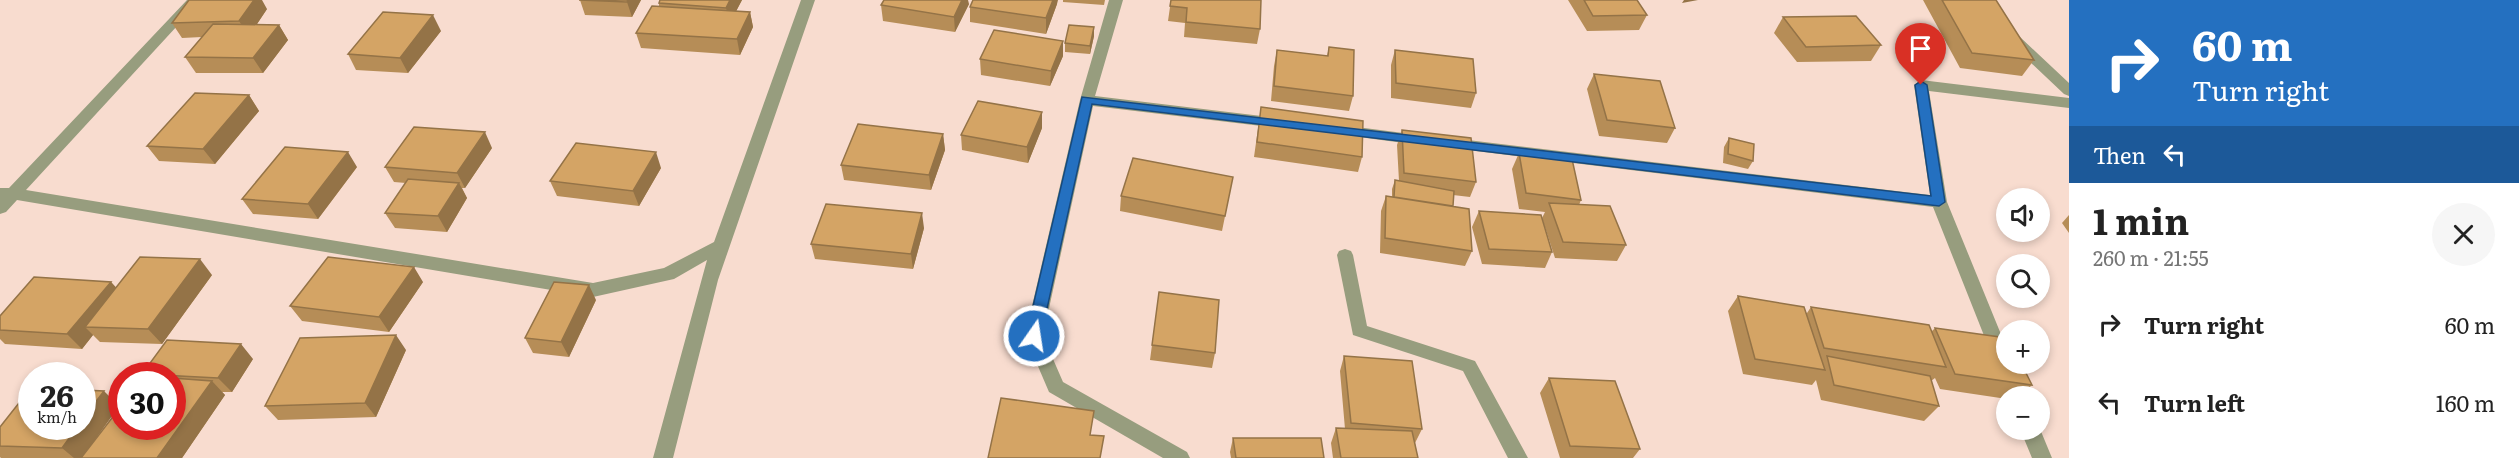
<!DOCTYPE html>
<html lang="en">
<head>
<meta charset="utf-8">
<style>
  body { margin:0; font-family:Literata,serif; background:#f6f6f6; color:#222; height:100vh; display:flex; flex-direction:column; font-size:22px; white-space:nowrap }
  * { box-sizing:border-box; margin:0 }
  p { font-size:20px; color:#767676 }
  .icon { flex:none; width:33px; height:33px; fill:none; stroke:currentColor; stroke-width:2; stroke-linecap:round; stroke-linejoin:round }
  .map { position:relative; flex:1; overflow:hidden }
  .side { display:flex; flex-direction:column; background:#fff; width:450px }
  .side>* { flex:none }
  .top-card { background:#2470c0; color:#fff; overflow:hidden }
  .buttons { position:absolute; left:1996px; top:188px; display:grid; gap:12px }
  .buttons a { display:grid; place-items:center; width:54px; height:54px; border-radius:50%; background:#fff; box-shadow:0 3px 9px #0003; font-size:30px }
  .speed { position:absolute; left:18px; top:362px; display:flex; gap:12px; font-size:30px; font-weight:700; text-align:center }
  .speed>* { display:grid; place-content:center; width:78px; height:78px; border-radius:50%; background:#fff; box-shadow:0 3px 9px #0003; line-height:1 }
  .speed small { font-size:15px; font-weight:400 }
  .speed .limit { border:9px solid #d22; background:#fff; color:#111 }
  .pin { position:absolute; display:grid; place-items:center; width:51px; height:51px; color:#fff; margin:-62px -26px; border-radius:50% 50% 50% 0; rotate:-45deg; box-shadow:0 0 6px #0007 }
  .pin .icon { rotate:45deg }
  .me { position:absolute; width:66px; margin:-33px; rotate:13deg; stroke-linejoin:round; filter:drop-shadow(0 0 4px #0008) }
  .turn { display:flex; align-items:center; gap:21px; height:126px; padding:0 24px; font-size:27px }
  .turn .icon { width:78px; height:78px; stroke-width:2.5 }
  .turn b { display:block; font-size:42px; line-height:51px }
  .then { display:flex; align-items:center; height:57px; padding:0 24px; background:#0003; gap:12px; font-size:22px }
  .round { display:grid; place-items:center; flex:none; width:63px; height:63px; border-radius:32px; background:#f6f6f6 }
  .overview { display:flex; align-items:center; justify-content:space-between; height:102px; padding:0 24px }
  h1 { font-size:36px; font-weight:700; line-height:45px }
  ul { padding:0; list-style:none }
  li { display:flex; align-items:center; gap:18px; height:78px; padding:0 24px }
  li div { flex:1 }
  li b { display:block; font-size:22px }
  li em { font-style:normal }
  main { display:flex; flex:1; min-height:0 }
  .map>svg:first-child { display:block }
</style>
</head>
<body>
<main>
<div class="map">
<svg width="2069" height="458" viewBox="0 0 2069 458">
  <rect width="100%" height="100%" fill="#f8dccf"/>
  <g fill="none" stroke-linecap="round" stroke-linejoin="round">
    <path fill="#979d7e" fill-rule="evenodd" d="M187,0H201L26,190L593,283L664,268L714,242L801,0H815L718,280L673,458H653L707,260L674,279L593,297L17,200L6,212L0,214V188H9Z
      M1109,0H1123L1095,96L1279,118L1287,123L1279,128L1093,106L1043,336L1063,382L1187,452L1190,458H1163L1049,392L1025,336L1080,100Z
      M2015,36L2020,37L2069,83V96L2064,94L2010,43L2008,40Z
      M1921,80L2069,98V108L1929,91L1947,202L2007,349V363H2013L2026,396H2008L1933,207L1451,148L1443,143L1451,138L1930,195L1914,85Z
      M1341,125L1419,135L1427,140L1419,145L1336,134L1333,130Z
      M1345,249L1351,251L1353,255L1367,326L1475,361L1528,458H1508L1463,371L1353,335L1337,255L1339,251Z
      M2020,429H2040L2052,458H2032Z"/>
  </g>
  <path fill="#b68d57" d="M580,0H641L632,17L585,15Z
    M660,0H742L736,11L750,12L753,27L740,55L641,48L636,33L659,6V3Z
    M1063,0H1105L1104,5L1063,2Z
    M1171,0L1260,29L1257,44L1184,37L1185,23L1168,21Z
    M1568,0H1637L1647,15L1639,30L1587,31Z
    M1923,0H1996L2034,60L2022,76L1960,68Z
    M969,4L955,32L883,21L881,5Z
    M1057,4L1046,34L970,22V7Z
    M267,9L257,24L279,25L288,40L263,73H196L185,57L202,37L182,38L172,23Z
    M1783,17L1881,45L1871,61L1797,62L1774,33Z
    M1094,27V36L1090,54L1065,52V43Z
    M441,31L408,73L356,70L348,54Z
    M1063,41V56L1050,86L981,75L980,59Z
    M1329,47L1353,96L1349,111L1271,101L1274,66L1277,50L1327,56Z
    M1395,50L1476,93L1471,108L1391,98V65Z
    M1594,74L1675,128L1667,143L1599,136L1587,89Z
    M249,95L259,111L215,164L159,161L147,146Z
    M1261,107L1362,157L1358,172L1254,157Z
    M1042,128L1028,163L962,150L961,135Z
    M1402,130L1476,182L1470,197L1453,195V206L1472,251L1465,266L1380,253L1381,211L1386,196L1392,197V189L1395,180L1399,181L1397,145Z
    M943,134L945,150L931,190L844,180L841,165Z
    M1729,138L1753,161L1748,169L1723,163L1724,147Z
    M492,148L465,188H462L467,198L447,232L395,228L385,213L406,183L394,182L385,167Z
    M1519,153L1581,200L1579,205L1626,245L1617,261L1555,258L1542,218L1545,212L1519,209L1512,169Z
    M357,167L318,219L253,214L242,199Z
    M661,168L639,206L557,196L550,181Z
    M1233,177L1222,231L1120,211L1121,196Z
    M1479,211L1552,252L1545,268L1482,264L1472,227Z
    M2069,215V233L2062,223Z
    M924,228L913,269L815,259L811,244Z
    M212,275L162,344L100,342L93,335L82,349L5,344L0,339V316L111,282L116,288Z
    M423,282L389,332L302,321L290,306Z
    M1159,292L1215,353L1212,368L1150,360Z
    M1738,296L1807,313L1811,307L1932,331L1935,328L2032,385L2020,396H2007V399L1940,389L1935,378L1931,381L1939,406L1924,421L1821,400L1816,380L1812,385L1743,374L1728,311Z
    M596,300L569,357L533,353L525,338Z
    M406,350L376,417L278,420L265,406Z
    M1344,356L1422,429L1415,443L1418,458H1333L1331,443L1336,428L1345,429L1340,371Z
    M253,359L232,392H222L225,395L182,458H1L0,457V427L119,406L95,439L172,426V375Z
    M1549,378L1640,449L1633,458H1560L1540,393Z
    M1233,438L1324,458H1231L1230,452Z"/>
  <path fill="#947347" d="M254,0H262L267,9L249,36L239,21Z
    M628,0H641L632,17L627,2Z
    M730,0H742L730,23L726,8Z
    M962,0H968L969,4L955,32L954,17Z
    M1053,0H1058L1057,4L1046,34V18Z
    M1684,0H1698L1682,3Z
    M750,12L753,27L740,55L737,39Z
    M433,15L441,31L408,73L400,58Z
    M279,25L288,40L263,73L253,58Z
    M1094,27V36L1090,54V46Z
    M1063,41V56L1050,86L1051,71Z
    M249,95L259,111L215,164L203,149Z
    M1042,112V128L1028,163L1027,147Z
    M485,132L492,148L465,188L457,173Z
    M943,134L945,150L931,190L929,175Z
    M348,152L357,167L318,219L308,204Z
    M656,152L661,168L639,206L633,191Z
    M459,183L467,198L447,232L438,216Z
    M922,213L924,228L913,269L911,254Z
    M200,259L212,275L162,344L148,329Z
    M414,267L423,282L389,332L379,317Z
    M111,282L125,297L85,327L93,335L82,349L67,334Z
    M589,285L596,300L569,357L561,342Z
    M396,335L406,350L376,417L365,403Z
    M241,344L253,359L232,392L218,378Z
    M212,381L225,395L182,458H157Z
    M104,391L119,406L82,458H74L62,448L78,426H82V420Z"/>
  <path fill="#d4a465" stroke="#947347" stroke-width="1.5" d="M189,0H254L239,21L172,23Z
    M579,0H628L627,2Z
    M660,0H730L726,8L659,3Z
    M884,0H962L954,17L881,5Z
    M973,0H1053L1046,18L970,7Z
    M1171,0H1261L1260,29L1186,22L1187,8L1170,6Z
    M1584,0H1637L1647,15L1593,16Z
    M1942,0H1996L2034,60L1972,53Z
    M652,6L750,12L737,39L636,33Z
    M383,12L433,15L400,58L348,54Z
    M1856,16L1881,45L1806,47L1783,17Z
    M213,24L279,25L253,58L185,57Z
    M1069,25L1094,27L1090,46L1065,43Z
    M994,30L1063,41L1051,71L980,59Z
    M1329,47L1354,50L1353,96L1274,86L1277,50L1328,56Z
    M1395,50L1473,59L1476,93L1396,83Z
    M1594,74L1660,81L1675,128L1607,120Z
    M195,93L249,95L203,149L147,146Z
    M978,101L1042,112L1027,147L961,135Z
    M1261,107L1363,121L1362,157L1257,142Z
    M858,124L943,134L929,175L841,165Z
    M414,127L485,132L457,173L385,167Z
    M1402,130L1471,138L1476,182L1404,173Z
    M1729,138L1754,144L1753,161L1728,154Z
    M576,143L656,152L633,191L550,181Z
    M285,147L348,152L308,204L242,199Z
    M1519,153L1572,159L1581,200L1526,193Z
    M1133,158L1233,177L1225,216L1121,196Z
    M408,179L459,183L438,216L385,213Z
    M1395,180L1454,191L1453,206L1394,197Z
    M1386,196L1469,209L1472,251L1385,238Z
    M1549,203L1610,206L1626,245L1563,242Z
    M826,204L922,213L911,254L811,244Z
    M1479,211L1541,215L1552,252L1489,249Z
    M140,257L200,259L148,329L85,327Z
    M328,257L414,267L379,317L290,306Z
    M34,277L111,282L67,334L0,330V316Z
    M554,282L589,285L561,342L525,338Z
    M1159,292L1219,300L1215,353L1152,345Z
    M1738,296L1804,307L1825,370L1755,359Z
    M1811,307L1929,325L1946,367L1824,348Z
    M1935,328L2007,338V363H2021L2032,385L1955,374Z
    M396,335L365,403L265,406L300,338Z
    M167,340L241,344L218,378L142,374Z
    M1344,356L1412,361L1422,429L1351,423Z
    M1827,356L1930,376L1939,406L1834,385Z
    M172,378L212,381L157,458H81L122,405V426H172Z
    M1549,378L1615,381L1640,449L1570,446Z
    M30,389H32V426H78L62,448L0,446V427Z
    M82,390L104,391L82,420Z
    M1001,398L1094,411L1090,435L1104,436L1100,458H988Z
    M1336,428L1412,431L1418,458H1341Z
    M1233,438H1321L1324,458H1236Z"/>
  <path fill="#2470c0" stroke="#17497d" stroke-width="1.5" d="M1921,81L1927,85L1945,202L1939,206L1092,104L1041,336L1039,340H1029L1026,336L1082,97L1931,196L1915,85Z"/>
</svg>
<div class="buttons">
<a><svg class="icon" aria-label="sound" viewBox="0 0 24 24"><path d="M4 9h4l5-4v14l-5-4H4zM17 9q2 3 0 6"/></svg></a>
<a><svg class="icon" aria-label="search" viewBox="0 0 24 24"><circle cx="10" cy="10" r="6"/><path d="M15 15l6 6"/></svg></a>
<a>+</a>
<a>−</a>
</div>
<div class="speed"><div>26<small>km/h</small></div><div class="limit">30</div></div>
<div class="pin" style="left:1921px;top:85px;background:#d93025"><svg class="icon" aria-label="arrive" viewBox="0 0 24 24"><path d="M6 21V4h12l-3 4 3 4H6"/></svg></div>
<svg class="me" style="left:1034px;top:336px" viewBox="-20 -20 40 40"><circle r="17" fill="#2470c0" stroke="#fff" stroke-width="3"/><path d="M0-11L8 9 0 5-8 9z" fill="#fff"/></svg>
</div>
<section class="side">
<div class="top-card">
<div class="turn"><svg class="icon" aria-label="right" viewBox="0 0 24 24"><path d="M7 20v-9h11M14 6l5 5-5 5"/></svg><div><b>60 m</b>Turn right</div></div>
<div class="then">Then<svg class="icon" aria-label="left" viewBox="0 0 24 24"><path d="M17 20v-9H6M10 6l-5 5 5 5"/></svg></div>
</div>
<div class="overview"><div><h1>1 min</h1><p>260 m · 21:55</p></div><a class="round"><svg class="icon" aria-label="close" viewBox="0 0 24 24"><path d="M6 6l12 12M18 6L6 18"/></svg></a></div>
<ul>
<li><svg class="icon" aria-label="right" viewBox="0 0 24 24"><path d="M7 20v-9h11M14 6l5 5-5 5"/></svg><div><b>Turn right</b></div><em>60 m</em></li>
<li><svg class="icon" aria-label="left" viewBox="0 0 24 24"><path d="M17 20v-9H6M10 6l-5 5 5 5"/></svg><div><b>Turn left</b></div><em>160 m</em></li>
</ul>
</section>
</main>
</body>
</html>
